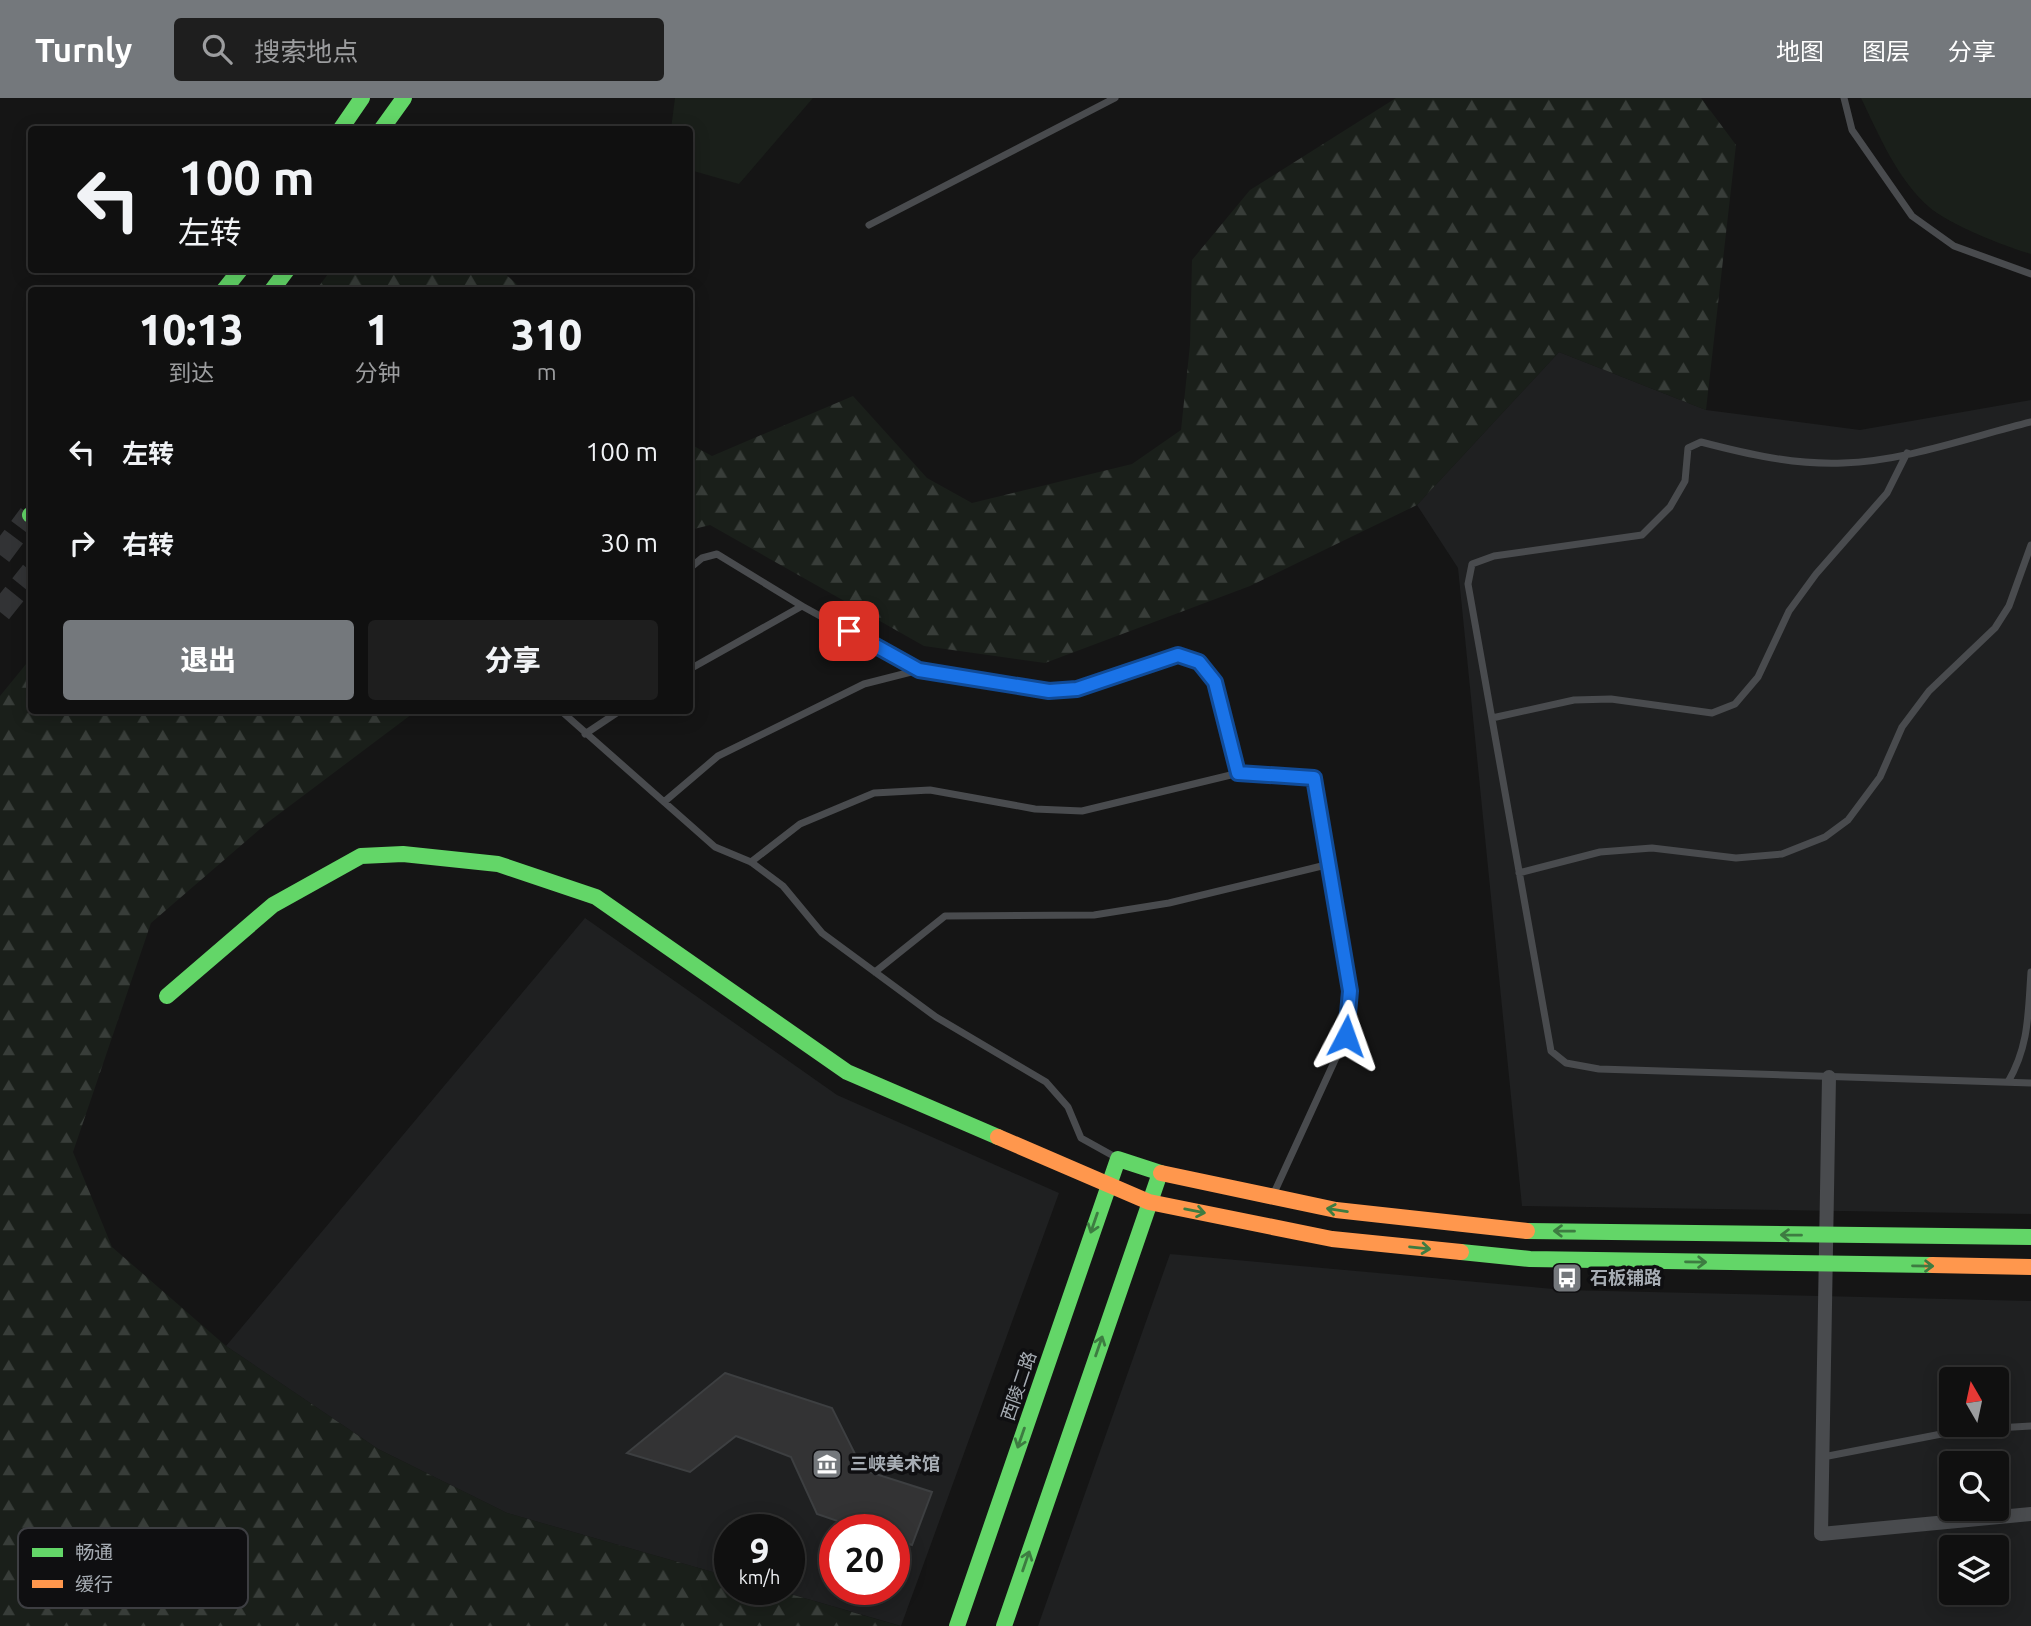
<!DOCTYPE html>
<html lang="zh">
<head>
<meta charset="utf-8">
<style>
  body { margin:0; font-family:Ubuntu,"Noto Sans SC",sans-serif; background:#1e1e1e; color:#f1f3f6; height:100vh; display:flex; flex-direction:column; font-size:26px; white-space:nowrap }
  * { box-sizing:border-box; margin:0 }
  p { font-size:23px; color:#9c9d9f }
  .icon { flex:none; width:38px; height:38px; fill:none; stroke:currentColor; stroke-width:2; stroke-linecap:round; stroke-linejoin:round }
  .map { position:relative; flex:1; overflow:hidden }
  .details { position:absolute; left:28px; top:189px; width:665px; height:427px; display:flex; flex-direction:column; background:#101010; border-radius:7px; box-shadow:0 4px 18px #0003,0 0 0 2px #303030 }
  .details>* { flex:none }
  .hud { position:absolute; left:28px; top:28px; width:665px; height:147px; border-radius:7px; box-shadow:0 4px 18px #0003,0 0 0 2px #303030; background:#101010; color:#f1f3f6; overflow:hidden }
  .needle { width:46px; rotate:351deg }
  .fabs { position:absolute; left:1939px; top:1269px; display:grid; gap:14px }
  .fabs a { display:grid; place-items:center; width:70px; height:70px; border-radius:7px; background:#101010; box-shadow:0 4px 18px #0003,0 0 0 2px #303030; font-size:35px }
  .speed { position:absolute; left:714px; top:1416px; display:flex; gap:14px; font-size:35px; font-weight:700; text-align:center }
  .speed>* { display:grid; place-content:center; width:91px; height:91px; border-radius:50%; background:#101010; box-shadow:0 4px 18px #0003,0 0 0 2px #303030; line-height:1 }
  .speed small { font-size:18px; font-weight:400 }
  .speed .limit { border:10px solid #d22; background:#fff; color:#111 }
  .pin { position:absolute; display:grid; place-items:center; width:60px; height:60px; color:#fff; margin:-30px; border-radius:14px; box-shadow:0 4px 10px #0006 }
  .me { position:absolute; width:77px; margin:-38px; rotate:4deg; stroke-linejoin:round; filter:drop-shadow(0 0 5px #0008) }
  .turn { display:flex; align-items:center; gap:24px; height:147px; padding:0 35px; font-size:32px }
  .turn .icon { width:91px; height:91px; stroke-width:2.5 }
  .turn b { display:block; font-size:49px; line-height:60px }
  .eta { display:flex; justify-content:space-evenly; align-items:center; height:119px; text-align:center }
  .eta b { font-size:42px; font-weight:800; line-height:49px }
  .button { display:flex; gap:14px; margin-top:auto; padding:14px 35px }
  .button a { flex:1; height:80px; border-radius:7px; background:#74787c; color:#fff; font-size:28px; font-weight:800; line-height:80px; text-align:center }
  .button a+a { background:#1e1e1e; color:#f1f3f6 }
  ul { padding:0; list-style:none }
  li { display:flex; align-items:center; gap:21px; height:91px; padding:0 35px }
  li div { flex:1 }
  li b { display:block; font-size:26px }
  li em { font-style:normal }
  header { display:flex; align-items:center; gap:42px; box-sizing:border-box; height:98px; padding:0 35px; background:#74787c; color:#fff }
  header strong { font-size:33px }
  nav { display:flex; gap:38px; margin-inline-start:auto; font-size:24px }
  .search { width:490px; height:63px; background:#1e1e1e; display:flex; align-items:center; gap:18px; box-sizing:border-box; padding:0 24px; border-radius:7px; color:#9c9d9f; font-size:26px }
  .map>svg:first-child { display:block }
</style>
</head>
<body>
<header>
<strong>Turnly</strong>
<div class="search"><svg class="icon" aria-label="search" viewBox="0 0 24 24"><circle cx="10" cy="10" r="6"/><path d="M15 15l6 6"/></svg>搜索地点</div>
<nav><a>地图</a><a>图层</a><a>分享</a></nav>
</header>
<div class="map">
<svg width="2031" height="1528" viewBox="0 0 2031 1528">
  <defs>
    <pattern id="forest-firs" width="22" height="20" patternUnits="userSpaceOnUse" patternTransform="scale(1.75)"><rect width="22" height="20" fill="#1a1f1a"/><path d="M5 1l3.5 6h-7zM16 11l3.5 6h-7z" fill="#383d39"/></pattern>
  </defs>
  <rect width="100%" height="100%" fill="#151515"/>
  <path fill="#1f2021" fill-rule="evenodd" d="M1559,254L1706,312L1860,332L2031,302V1116L1522,1108L1458,470L1417,407Z
    M585,820L837,997L1059,1095L901,1528L773,1491H789V1432H730V1479L507,1415L378,1351L226,1248ZM835,1432H894V1491H835Z
    M1170,1156L1564,1192L2031,1203V1528H1038ZM1951,1281H1997V1326H1951ZM1951,1365H1997V1410H1951ZM1951,1449H1997V1494H1951Z"/>
  <path fill="#1a1f1a" d="M675,0H813L739,86L690,72V32L671,31Z
    M1861,0H2031V156C2006,149 1948,126 1929,109C1897,81 1879,37 1861,0Z"/>
  <path fill="url(#forest-firs)" d="M1396,0H1701L1736,47L1706,312L1559,254L1417,407L1250,488L1045,565L924,548L710,427L690,432V346L712,358L853,298L927,380L972,405L1132,366L1181,332L1190,247L1192,162L1250,92Z
    M331,172H501L523,192H316Z
    M31,560L32,612L416,613L267,725L151,825L73,1054L112,1149L226,1248L378,1351L507,1415L730,1479V1491H773L900,1528H0V598Z"/>
  <path fill="#333334" stroke="#3d3f41" stroke-width="2" d="M725,1275L832,1310L863,1372L932,1394L912,1447L894,1442V1432H864L817,1416L791,1359L736,1338L690,1374L627,1355Z"/>
  <g fill="none" stroke-linecap="round" stroke-linejoin="round">
    <path stroke="#323335" stroke-width="23" stroke-dasharray="23 11" stroke-linecap="butt" d="M0,457L30,417
      M0,514L32,474"/>
    <path stroke="#494b4e" stroke-width="7" d="M1844,0L1852,32L1912,118L1954,148L2031,176
      M869,127L1115,0
      M2031,324C1970,339 1906,363 1843,365C1794,367 1747,356 1701,344L1688,350L1685,383L1670,409L1642,437L1494,458L1472,466L1468,486L1551,953L1566,965L1599,971L2031,985
      M690,470L702,460L717,456L802,508
      M690,571L802,508L918,572
      M560,612L715,749L751,764L783,788L822,835L936,919L1046,984L1068,1009L1081,1040L1117,1060
      M1492,620L1574,602L1611,601L1712,615L1735,606L1758,579L1789,513L1816,476L1887,395L1907,355
      M585,636L621,612
      M664,704L718,658L864,586L919,572L1049,593L1077,591L1178,557L1199,564L1215,585L1239,675
      M751,764L800,726L874,695L930,692L1035,711L1082,713L1239,675L1314,680L1330,766
      M1519,775L1600,754L1652,750L1736,760L1782,756L1825,739L1848,722L1880,679L1902,629L1929,593L1995,530L2009,508L2031,447
      M875,874L945,818L1094,817L1169,805L1330,766L1350,893L1346,938L1273,1097
      M2008,984C2029,948 2028,916 2031,874
      M1823,1359L1962,1332L2031,1328"/>
    <path stroke="#494b4e" stroke-width="14" d="M1829,979L1821,1436L2031,1416"/>
    <path stroke="#63d668" stroke-width="16" d="M340,32L362,0
      M381,32L404,0
      M224,192L240,172
      M272,192L287,172
      M30,417L32,416
      M167,898L273,807L361,758L403,756L498,766L596,799L847,974L998,1039
      M1527,1133L2031,1139
      M1461,1154L1530,1161L1932,1167
      M957,1528L1118,1061L1161,1075
      M1004,1528L1160,1075"/>
    <path stroke="#ff974d" stroke-width="16" d="M998,1039L1149,1104L1332,1141L1461,1154
      M1161,1075L1336,1112L1527,1133
      M1932,1167L2031,1169"/>
  </g>
  <defs><path id="oneway-shaft" d="M-6 0H5M1.5-3L5.5 0L1.5 3" fill="none" stroke-width="1.6" stroke-linecap="round" stroke-linejoin="round" transform="scale(1.75)"/></defs>
  <g stroke="#3d7c41">
    <use href="#oneway-shaft" transform="translate(1337 1112) rotate(-171)"/>
    <use href="#oneway-shaft" transform="translate(1195 1113) rotate(11)"/>
    <use href="#oneway-shaft" transform="translate(1094 1125) rotate(109)"/>
    <use href="#oneway-shaft" transform="translate(1564 1133) rotate(-179)"/>
    <use href="#oneway-shaft" transform="translate(1791 1137) rotate(-179)"/>
    <use href="#oneway-shaft" transform="translate(1420 1150) rotate(6)"/>
    <use href="#oneway-shaft" transform="translate(1696 1164) rotate(1)"/>
    <use href="#oneway-shaft" transform="translate(1923 1168) rotate(1)"/>
    <use href="#oneway-shaft" transform="translate(1099 1248) rotate(-71)"/>
    <use href="#oneway-shaft" transform="translate(1021 1340) rotate(109)"/>
    <use href="#oneway-shaft" transform="translate(1026 1463) rotate(-71)"/>
  </g>
  <g fill="none" stroke-linecap="round" stroke-linejoin="round">
    <g stroke="#114b97" stroke-width="18">
      <path id="route" d="M849,533L919,572L1049,593L1077,591L1178,557L1199,564L1215,584L1238,675L1314,680L1350,893L1346,938"/>
    </g>
    <use href="#route" stroke="#1a73e8" stroke-width="12"/>
  </g>
  <defs>
    <g id="bus-square" transform="scale(1.575)"><rect x="-9" y="-9" width="18" height="18" rx="4" fill="#74787c" stroke="#0f0f11"/><path d="M-5-6H5V4H4V6H2V4H-2V6H-4V4H-5ZM-3.5-4V0h7V-4ZM-3.5 1.2v1.5H-2V1.2ZM2 1.2v1.5H3.5V1.2Z" fill="#fff"/></g>
    <g id="museum-square" transform="scale(1.575)"><rect x="-9" y="-9" width="18" height="18" rx="4" fill="#74787c" stroke="#0f0f11"/><path d="M0-6L6-3V-2H-6V-3ZM-5-1h2V3h-2ZM-1-1h2V3h-2ZM3-1h2V3H3ZM-6 4H6V6H-6Z" fill="#fff"/></g>
  </defs>
  <g fill-rule="evenodd">
    <use href="#bus-square" x="1567" y="1180"/>
    <use href="#museum-square" x="827" y="1366"/>
  </g>
  <g text-anchor="middle" stroke-width="7" stroke-linejoin="round" paint-order="stroke">
    <g font-size="18" font-weight="bold" fill="#a7adb4" stroke="#0f0f11" text-anchor="start">
      <text x="1590" y="1186">石板铺路</text>
      <text x="850" y="1372">三峡美术馆</text>
    </g>
    <g font-size="18" fill="#a7adb4" stroke="#0f0f11">
      <text transform="translate(1019 1288) rotate(-71)" y="6">西陵二路</text>
    </g>
  </g>
  <rect x="18" y="1430" width="230" height="80" rx="10" fill="#0f0f11" stroke="#3d3e42" stroke-width="2"/>
  <rect x="32" y="1450" width="31" height="9" fill="#63d668"/>
  <rect x="32" y="1482" width="31" height="8" fill="#ff974d"/>
  <g font-size="19" fill="#a7adb4">
    <text x="75" y="1461">畅通</text>
    <text x="75" y="1493">缓行</text>
  </g>
</svg>
<div class="fabs">
<a><svg class="needle" viewBox="-14 -14 28 28"><path d="M0-13l5 13h-10z" fill="#e53935"/><path d="M0 13l5-13h-10z" fill="#9c9d9f"/></svg></a>
<a><svg class="icon" aria-label="search" viewBox="0 0 24 24"><circle cx="10" cy="10" r="6"/><path d="M15 15l6 6"/></svg></a>
<a><svg class="icon" aria-label="layers" viewBox="0 0 24 24"><path d="M12 4l9 5-9 5-9-5zM3 14l9 5 9-5"/></svg></a>
</div>
<div class="speed"><div>9<small>km/h</small></div><div class="limit">20</div></div>
<div class="pin" style="left:849px;top:533px;background:#d93025"><svg class="icon" aria-label="arrive" viewBox="0 0 24 24"><path d="M6 21V4h12l-3 4 3 4H6"/></svg></div>
<svg class="me" style="left:1346px;top:938px" viewBox="-20 -20 40 40"><path d="M0-17L14 15 0 8-14 15z" fill="#1a73e8" stroke="#fff" stroke-width="4"/></svg>
<div class="hud">
<div class="turn"><svg class="icon" aria-label="left" viewBox="0 0 24 24"><path d="M17 20v-9H6M10 6l-5 5 5 5"/></svg><div><b>100 m</b>左转</div></div>
</div>
<section class="details">
<div class="eta">
<div><b>10:13</b><p>到达</p></div>
<div><b>1</b><p>分钟</p></div>
<div><b>310</b><p>m</p></div>
</div>
<ul>
<li><svg class="icon" aria-label="left" viewBox="0 0 24 24"><path d="M17 20v-9H6M10 6l-5 5 5 5"/></svg><div><b>左转</b></div><em>100 m</em></li>
<li><svg class="icon" aria-label="right" viewBox="0 0 24 24"><path d="M7 20v-9h11M14 6l5 5-5 5"/></svg><div><b>右转</b></div><em>30 m</em></li>
</ul>
<div class="button"><a>退出</a><a>分享</a></div>
</section>
</div>
</body>
</html>
